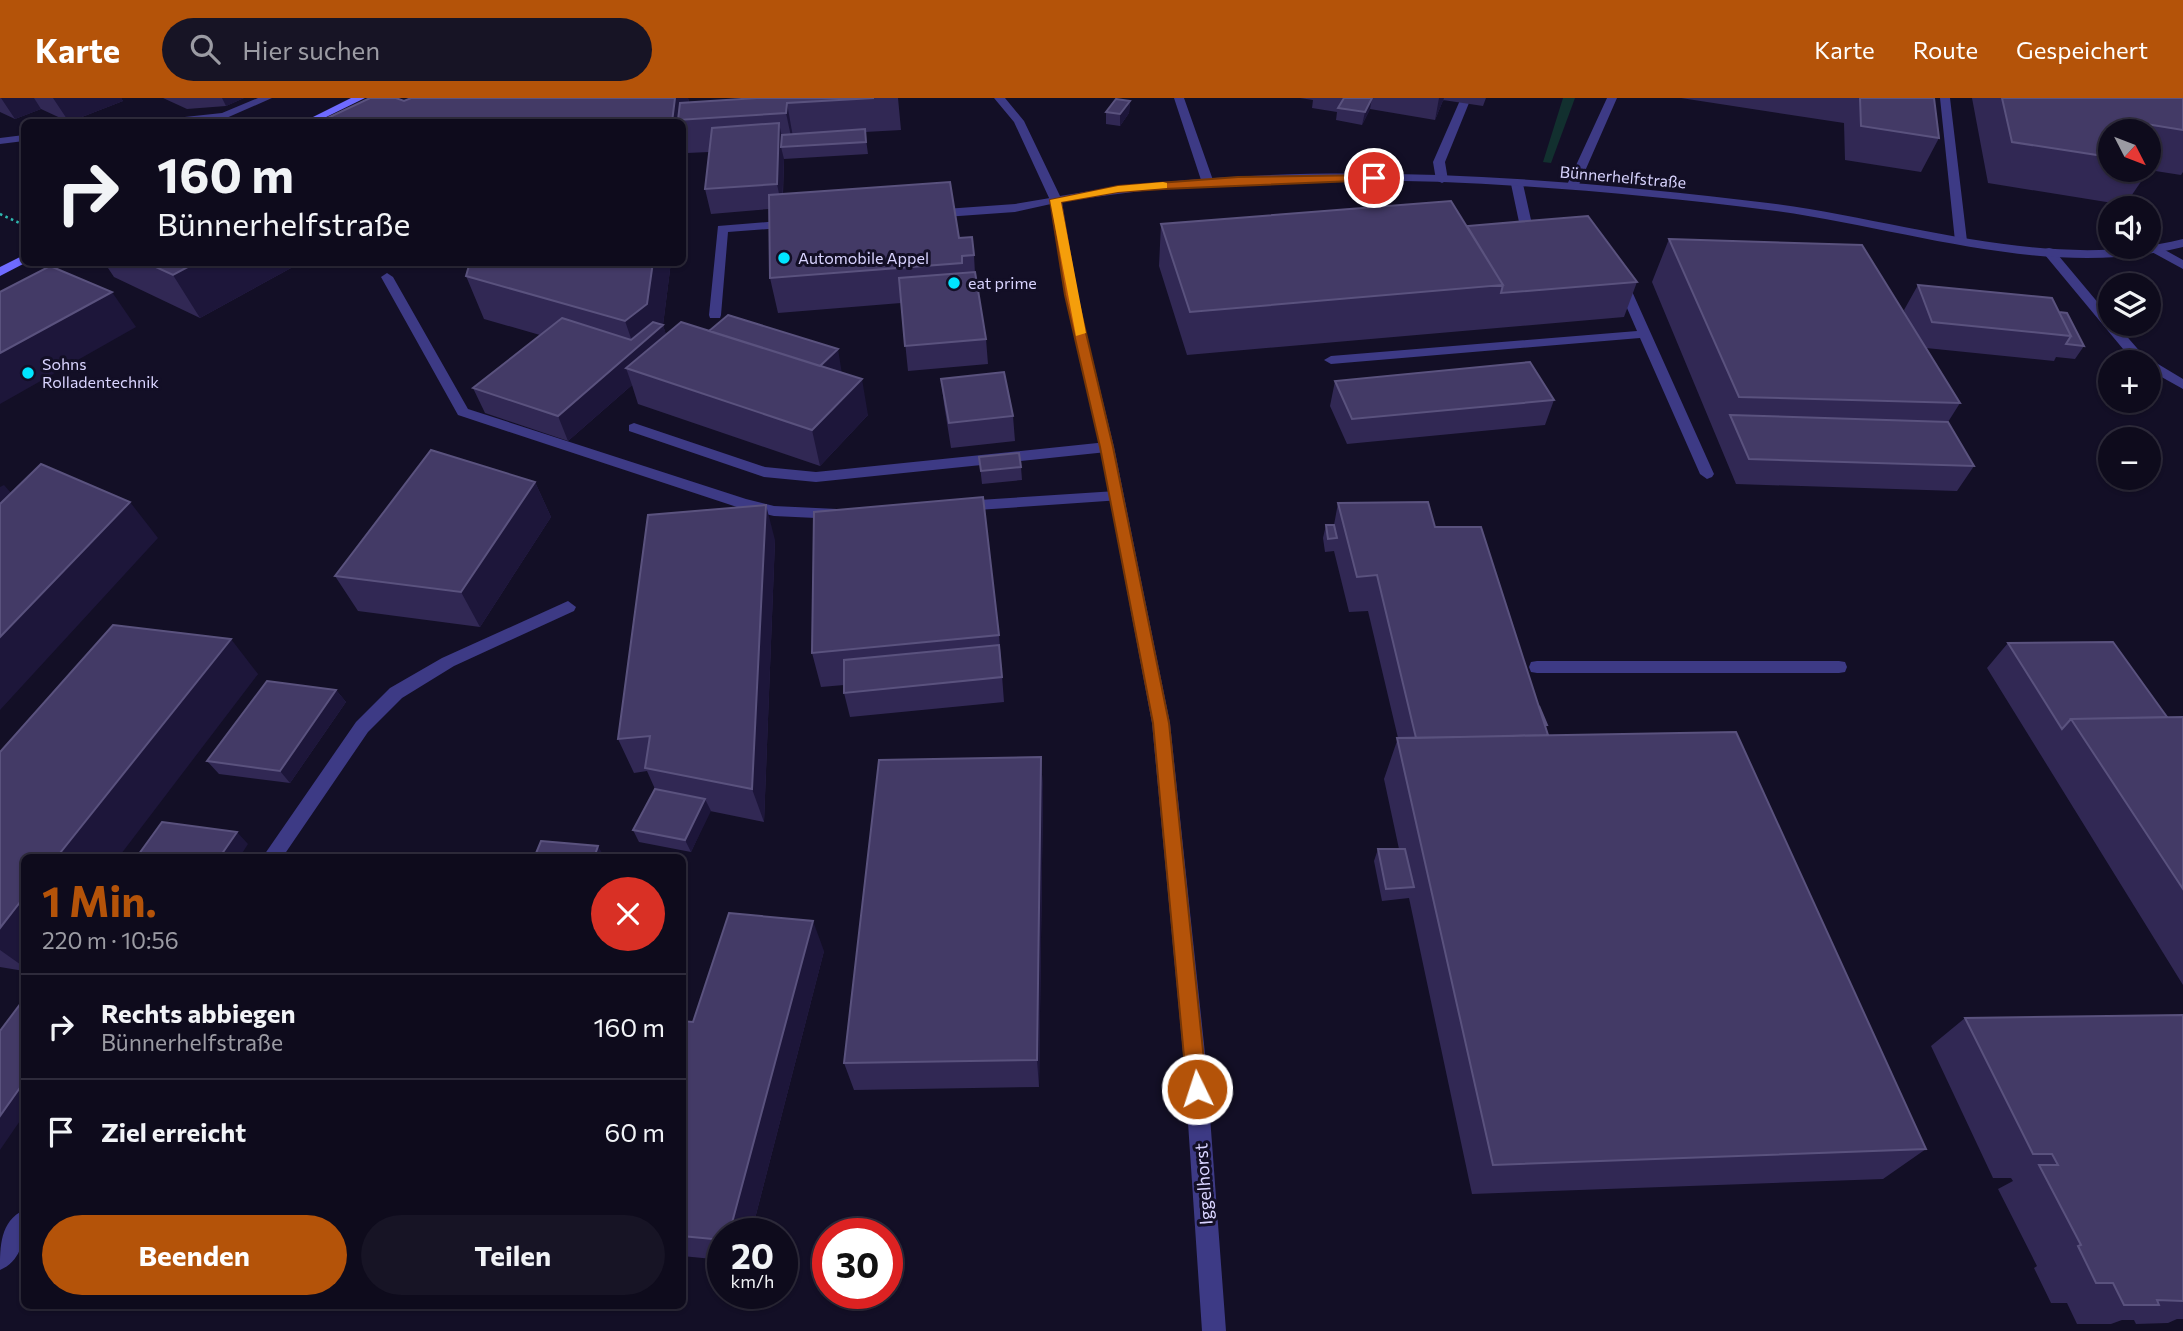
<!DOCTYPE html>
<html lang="de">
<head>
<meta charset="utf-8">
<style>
  body { margin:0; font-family:Commissioner,sans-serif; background:#171425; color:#f1f3f6; height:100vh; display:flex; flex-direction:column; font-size:26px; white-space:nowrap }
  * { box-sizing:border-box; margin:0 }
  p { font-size:23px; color:#9b9ba3 }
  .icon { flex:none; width:38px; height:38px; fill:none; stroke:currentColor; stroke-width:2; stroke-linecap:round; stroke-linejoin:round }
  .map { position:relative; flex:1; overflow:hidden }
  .side { position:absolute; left:21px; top:756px; width:665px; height:455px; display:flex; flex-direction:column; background:#0e0b1c; border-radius:10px; box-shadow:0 2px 5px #0004,0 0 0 2px #2e2b3b }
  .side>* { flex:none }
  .banner { position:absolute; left:21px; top:21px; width:665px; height:147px; border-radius:10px; box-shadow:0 2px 5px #0004,0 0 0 2px #2e2b3b; background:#0e0b1c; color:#f1f3f6; overflow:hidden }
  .needle { width:46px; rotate:132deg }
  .fabs { position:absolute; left:2098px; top:21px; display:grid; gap:14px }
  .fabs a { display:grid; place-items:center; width:63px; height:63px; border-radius:50%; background:#0e0b1c; box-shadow:0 2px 5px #0004,0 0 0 2px #2e2b3b; font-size:35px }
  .speed { position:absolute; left:707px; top:1120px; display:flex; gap:14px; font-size:35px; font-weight:700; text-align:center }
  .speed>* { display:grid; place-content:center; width:91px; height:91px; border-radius:50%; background:#0e0b1c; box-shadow:0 2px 5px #0004,0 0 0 2px #2e2b3b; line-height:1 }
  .speed small { font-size:18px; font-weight:400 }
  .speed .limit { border:10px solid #d22; background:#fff; color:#111 }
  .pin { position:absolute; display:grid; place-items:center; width:60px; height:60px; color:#fff; margin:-30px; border:4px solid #fff; border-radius:50%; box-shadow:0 2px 7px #0007 }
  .me { position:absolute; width:77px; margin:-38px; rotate:356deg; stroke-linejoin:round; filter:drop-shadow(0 0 5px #0008) }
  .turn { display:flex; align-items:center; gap:24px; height:147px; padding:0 21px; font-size:32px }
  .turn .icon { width:91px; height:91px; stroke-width:2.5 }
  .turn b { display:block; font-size:49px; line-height:60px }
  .round { display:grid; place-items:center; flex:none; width:74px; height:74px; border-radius:37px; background:#171425 }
  .headline { display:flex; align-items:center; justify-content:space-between; height:119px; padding:0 21px }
  h1 { font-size:42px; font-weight:700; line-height:52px; color:#b45309 }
  .action { display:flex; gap:14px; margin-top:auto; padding:14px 21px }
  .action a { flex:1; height:80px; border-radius:42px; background:#b45309; color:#fff; font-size:28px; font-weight:700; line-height:80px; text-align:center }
  .action a+a { background:#171425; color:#f1f3f6 }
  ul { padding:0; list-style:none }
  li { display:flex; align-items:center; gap:21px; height:105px; padding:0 21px; border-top:2px solid #2e2b3b }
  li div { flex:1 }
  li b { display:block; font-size:26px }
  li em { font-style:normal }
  header { display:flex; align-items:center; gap:42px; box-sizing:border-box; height:98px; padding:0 35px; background:#b45309; color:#fff }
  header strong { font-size:33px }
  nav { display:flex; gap:38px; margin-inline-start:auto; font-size:24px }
  .search { width:490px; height:63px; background:#171425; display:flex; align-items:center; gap:18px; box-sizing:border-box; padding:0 24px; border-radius:38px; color:#9b9ba3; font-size:26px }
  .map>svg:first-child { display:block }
</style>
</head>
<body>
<header>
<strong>Karte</strong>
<div class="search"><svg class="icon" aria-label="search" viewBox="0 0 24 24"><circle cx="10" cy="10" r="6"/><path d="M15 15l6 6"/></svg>Hier suchen</div>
<nav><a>Karte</a><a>Route</a><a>Gespeichert</a></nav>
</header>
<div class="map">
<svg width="2183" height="1233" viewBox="0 0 2183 1233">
  <rect width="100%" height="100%" fill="#130f26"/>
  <path fill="#12302f" d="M1563,0H1575L1551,65L1543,64Z"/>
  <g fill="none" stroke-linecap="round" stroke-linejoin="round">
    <path stroke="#2fb8b0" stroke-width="2.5" stroke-dasharray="2.5 3.5" stroke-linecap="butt" d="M0,116L24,127"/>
    <path fill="#3d3a85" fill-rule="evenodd" d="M258,0H272L224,21L161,24L166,21L222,15Z
      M1174,0H1184L1214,85L1212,87L1202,85Z
      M1461,0H1471L1445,64L1448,82L1442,85L1436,82L1433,64Z
      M1607,0H1617L1578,89L1568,91L1566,89Z
      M1940,0H1950L1967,143L1961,147L1955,143Z
      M24,37V43L0,46V40Z
      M1517,83L1523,86L1531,122L1549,129V135H1541L1519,124L1511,86Z
      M1056,99L1060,100V104L1015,114L931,120L925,116L931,112L1015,106Z
      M791,122L795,123V129L728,134L721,217L720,220H710L709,217L718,128Z
      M2154,146L2183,162V171L2150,153L2148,150Z
      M2049,150L2053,151L2110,219V226H2116L2143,257L2183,281V291L2149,272V264L2133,263L2045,157V151Z
      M387,175L393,179L468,311L746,401L774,408L837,411L845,416L837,421L774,418L743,411L458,317L381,179Z
      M1620,176L1626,180L1714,376L1712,379L1707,381L1700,376L1640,240L1331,266L1324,262L1331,258L1637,233L1614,180Z
      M634,325L765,369L816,374L1107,344L1114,349L1107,354L816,384L764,379L629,333V327Z
      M1116,393L1124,398L1121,402L963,413L955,408L963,403Z
      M568,503L576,509L574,513L454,568L402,600L368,634L282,760H262L356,624L390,590L442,560Z
      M1537,563H1839L1845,564L1847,569L1845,574L1839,575H1537L1531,574L1529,569L1531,564Z
      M24,1112C26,1134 24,1162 0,1172C0,1149 0,1123 24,1112Z"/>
    <path fill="#3d3a85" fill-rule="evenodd" d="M994,0H1005L1024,23L1060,98C1287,59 1540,77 1768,105C1904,122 2049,175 2183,141V149C2046,183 1903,129 1768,112C1541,84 1289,66 1062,104L1077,197L1114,349L1170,625L1206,965L1226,1233H1202L1184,965L1152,625L1100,349L1065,197L1050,102L1014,24Z"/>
    <path fill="#6f6bff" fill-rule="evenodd" d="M351,0H365L316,24H303Z
      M24,157L27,164L0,178V169Z"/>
  </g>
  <path fill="#312854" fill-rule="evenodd" d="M0,0H121L123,3L69,24L41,11L15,21L0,14Z
    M163,0H244L226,8L187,11Z
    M411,0H688L689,4L757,0H898L901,32L865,34L868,56L784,61L783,96L959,140L974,157L975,176L986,241L988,266L908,273L901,205L778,215L770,180L769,111L711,116L705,91L709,54L687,55L685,49L682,69V24H319L404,3Z
    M1300,0H1444L1435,22L1370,11L1362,27L1336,22L1337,14L1312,10L1313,2Z
    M1444,0H1486L1483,8L1443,2Z
    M1681,0H1934L1939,40L1921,74L1845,62L1844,25Z
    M1972,0H2183V74L2181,77L2149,72L2125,107L1988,85ZM2110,33H2149V72H2110Z
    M1130,3L1129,15L1120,28L1106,26V14Z
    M1161,126L1467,128L1637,184L1624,219L1187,257L1159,168Z
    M1669,141L1906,218L1904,212L1918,187L2059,214L2084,248L2075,261L2056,259L2054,263L1926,250L1960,305L1948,324L1974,368L1957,393L1736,386L1652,184Z
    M104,164H302L200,220L114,179Z
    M671,164L663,227L666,237L842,275L868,317L820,368L638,306L632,287L568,343L485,315L473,290L540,237L484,221L466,178Z
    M941,281L1013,318L1015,343L951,350L944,306Z
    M1335,283L1554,302L1545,327L1347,346L1330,308Z
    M979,359L1021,369L1022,382L982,386Z
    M535,384L551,419L480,529L358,513L335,478Z
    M1338,405L1435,429L1539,608L1547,627L1546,629L1548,637L1926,1051L1883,1081L1472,1096L1409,800L1382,803L1374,763L1378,751H1399L1384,681L1398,640L1368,513L1349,514L1334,453L1325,454L1323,440L1326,427H1334Z
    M775,442L764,724L710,713L691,754L639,744L633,732L655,691L647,673L634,675L618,641Z
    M999,537L1004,604L850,619L844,595V587L821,589L812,555Z
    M2008,545L2167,619H2183V887L1987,570Z
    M258,576L24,760V873L0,869V654Z
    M336,592L346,604L290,685L219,676L207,663Z
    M1041,659L1043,693L1039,989L854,992L844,965Z
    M824,853L751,1136H723V1162L682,1158V923L693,924Z
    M2183,917V1221H2177L2168,1225L2136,1226L2134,1222H2122L2111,1226H2077L2067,1205H2051L2034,1170L2037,1168L1998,1091L2013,1083L2011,1080H1993L1931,948L1965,920Z"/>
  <path fill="#1d163a" d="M1,0H34L41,11L15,21Z
    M53,0H121L123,3L69,24Z
    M222,0H244L226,8Z
    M675,0H688L690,8L678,22L679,24H672Z
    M1372,0L1370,11L1362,27L1365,14Z
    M1439,0H1444L1435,22Z
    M1130,3L1129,15L1120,28V16Z
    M787,5L793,39V48L786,15Z
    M779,25L784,49H781L784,61L782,110L777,86Z
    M682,39L685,49L682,69Z
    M197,164H302L200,220L173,177Z
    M653,164H671L663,227L671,252L626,270L632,287L568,343L558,318L635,252L625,223Z
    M112,194L136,229L0,306V255Z
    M838,251L842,276L816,273Z
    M862,281L868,317L820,368L812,332Z
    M535,384L551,419L480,529L461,494Z
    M4,387L26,412L0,429V389Z
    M130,404L158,440L0,612V539Z
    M766,407L775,442L764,724L752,691Z
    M231,541L258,576L118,760H56Z
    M336,592L346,604L290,685L280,673Z
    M1041,659L1043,693L1039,989L1037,962Z
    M705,701L711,713L691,754L685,742Z
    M237,734L248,746L239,760H219Z
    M598,748L605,760H594Z
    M24,799V869L0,852V830Z
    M813,823L824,853L751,1136H729Z
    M24,984V1017L0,1052V1018Z"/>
  <path fill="#433a66" stroke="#5a527e" stroke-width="2" d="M370,0H396L404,3L411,0H675L672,24H319Z
    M757,0H874L787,5L786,15L678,22L680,5Z
    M1344,0H1372L1365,14L1338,10Z
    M1860,0H1934L1939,40L1861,28Z
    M2002,0H2183V32L2140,25L2142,33H2110V59L2012,44Z
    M1116,1L1130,3L1120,16L1106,14Z
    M779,25L777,86L705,91L712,30Z
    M865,31L866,44L781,49L782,37Z
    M2149,52L2154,65L2149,64Z
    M950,84L959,140L972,139L974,157L962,158V165L770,180L769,97Z
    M1451,103L1503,187L1190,214L1161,126Z
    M1588,118L1637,184L1501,195L1503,187L1467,128Z
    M1669,141L1862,147L1960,305L1739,299Z
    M145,164H197L173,177Z
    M470,164H653L647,206L625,223L466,178Z
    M50,168L112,194L0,255V194Z
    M975,174L986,241L905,248L899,180Z
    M1918,187L2052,200L2071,238L1932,224Z
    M2059,214L2067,215L2084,248L2066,246L2071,238Z
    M728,217L838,251L820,268L709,233Z
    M562,220L631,242L653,224L663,227L558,318L473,290Z
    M681,224L862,281L812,332L626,270Z
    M1530,264L1554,302L1352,321L1335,283Z
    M1004,274L1013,318L949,325L941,281Z
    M1730,317L1948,324L1974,368L1749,361Z
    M431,352L535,384L461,494L335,478Z
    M1019,355L1021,369L981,373L979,359Z
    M41,366L130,404L0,539V406Z
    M983,399L999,537L812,555L814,414Z
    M1428,404L1435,429H1481L1548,637L1416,640L1377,477L1357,479L1338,405Z
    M766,407L752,691L645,670L650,638L618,641L648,417Z
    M1326,427H1334L1337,440L1328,441Z
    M113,527L231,541L56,760H24V799L0,830V654Z
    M2113,544L2167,619L2071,621L2062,631L2008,545Z
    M999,547L1002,579L844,595V562Z
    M267,583L336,592L280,673L207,663Z
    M1539,608L1547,627H1545Z
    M2183,619V791L2071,621Z
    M1736,634L1926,1051L1493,1067L1397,640Z
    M1041,659L1037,962L844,965L879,662Z
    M655,691L705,701L685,742L633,732Z
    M162,724L237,734L219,760H136Z
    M541,743L598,748L594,760H534Z
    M1378,751H1405L1414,789L1386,791Z
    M729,815L813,823L729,1136H723V1142L682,1138V923L693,924Z
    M24,901V984L0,1018V933Z
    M2183,917V1203L2157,1202L2159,1207H2124L2113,1185H2096L2078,1148L2081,1147L2039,1067H2058L2052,1056H2033L1965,920Z"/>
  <path fill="#b45309" stroke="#753606" stroke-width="2" d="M1374,77L1379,80L1378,82L1163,91L1118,94L1061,104L1077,197L1113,349L1169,625L1207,991L1204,997L1197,1000L1190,997L1187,991L1153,625L1100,349L1065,197L1050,102L1118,88L1238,79Z"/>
  <path fill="#f59e0b" d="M1163,84L1167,85V90L1118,94L1061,104L1086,235L1076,238L1050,102L1118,88Z"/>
  <g fill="#00e5ff" stroke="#130f26" stroke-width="2.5">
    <circle cx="784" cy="160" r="7"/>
    <circle cx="954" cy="185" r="7"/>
    <circle cx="28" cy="275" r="7"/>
  </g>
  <g text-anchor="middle" stroke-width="6" stroke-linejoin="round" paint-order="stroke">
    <g font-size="16" fill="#d9d4ff" stroke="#130f26">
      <text transform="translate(1623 79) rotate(5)" y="6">Bünnerhelfstraße</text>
    </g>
    <g font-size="16" fill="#d9d4ff" stroke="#130f26" text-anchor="start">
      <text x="798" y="166">Automobile Appel</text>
      <text x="968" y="191">eat prime</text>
      <text x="42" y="272">Sohns<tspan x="42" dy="18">Rolladentechnik</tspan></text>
    </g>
    <g font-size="18" fill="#d9d4ff" stroke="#130f26">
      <text transform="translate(1204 1086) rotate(-94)" y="6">Iggelhorst</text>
    </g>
  </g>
</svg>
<div class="fabs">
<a><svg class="needle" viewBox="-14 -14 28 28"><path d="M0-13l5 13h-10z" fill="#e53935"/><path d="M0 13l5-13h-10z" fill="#9b9ba3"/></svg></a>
<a><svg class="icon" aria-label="sound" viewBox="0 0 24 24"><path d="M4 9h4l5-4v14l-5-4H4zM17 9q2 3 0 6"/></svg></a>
<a><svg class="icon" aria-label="layers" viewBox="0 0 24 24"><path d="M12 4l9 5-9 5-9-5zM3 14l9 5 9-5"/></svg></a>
<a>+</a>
<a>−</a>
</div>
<div class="speed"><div>20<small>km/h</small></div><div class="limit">30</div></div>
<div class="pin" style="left:1374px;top:80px;background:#d93025"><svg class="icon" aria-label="arrive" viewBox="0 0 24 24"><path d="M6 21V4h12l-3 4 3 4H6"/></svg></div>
<svg class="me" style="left:1197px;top:991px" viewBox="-20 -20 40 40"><circle r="17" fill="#b45309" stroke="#fff" stroke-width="3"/><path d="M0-11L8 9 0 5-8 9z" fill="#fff"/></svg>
<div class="banner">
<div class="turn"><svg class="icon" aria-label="right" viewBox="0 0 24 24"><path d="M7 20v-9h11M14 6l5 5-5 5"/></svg><div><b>160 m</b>Bünnerhelfstraße</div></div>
</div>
<section class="side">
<div class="headline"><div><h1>1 Min.</h1><p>220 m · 10:56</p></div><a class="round" style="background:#d93025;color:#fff"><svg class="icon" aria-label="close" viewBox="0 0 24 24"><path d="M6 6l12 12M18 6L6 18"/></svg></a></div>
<ul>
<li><svg class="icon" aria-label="right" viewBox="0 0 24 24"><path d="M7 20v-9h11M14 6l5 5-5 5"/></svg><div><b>Rechts abbiegen</b><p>Bünnerhelfstraße</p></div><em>160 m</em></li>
<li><svg class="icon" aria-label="arrive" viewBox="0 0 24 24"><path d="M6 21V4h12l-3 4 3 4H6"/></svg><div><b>Ziel erreicht</b></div><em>60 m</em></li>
</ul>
<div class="action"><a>Beenden</a><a>Teilen</a></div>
</section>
</div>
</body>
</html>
